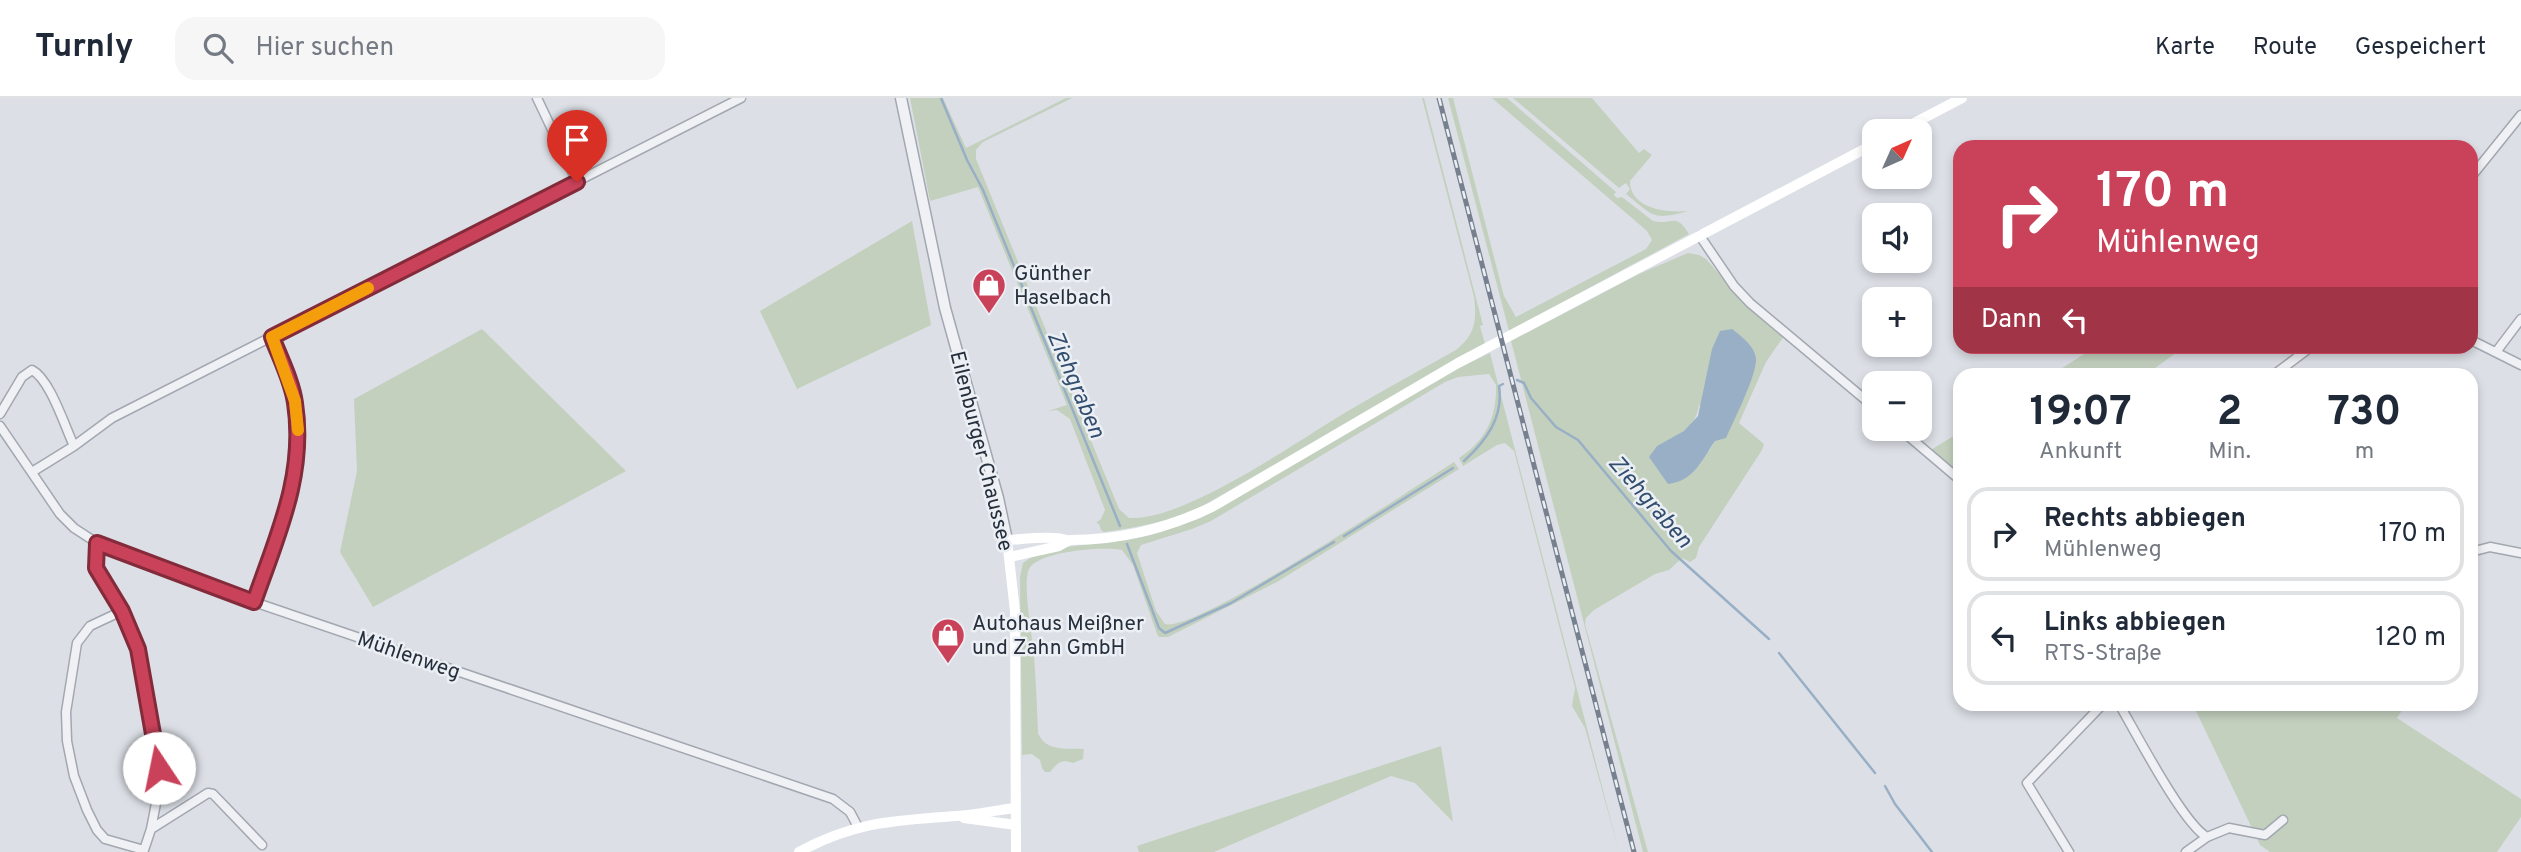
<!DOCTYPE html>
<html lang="de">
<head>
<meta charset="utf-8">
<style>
  body { margin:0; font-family:Overpass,sans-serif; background:#f6f6f7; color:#1f2937; height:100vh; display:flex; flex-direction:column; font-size:26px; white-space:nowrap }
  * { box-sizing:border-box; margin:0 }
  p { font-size:23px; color:#747a83 }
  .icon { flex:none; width:38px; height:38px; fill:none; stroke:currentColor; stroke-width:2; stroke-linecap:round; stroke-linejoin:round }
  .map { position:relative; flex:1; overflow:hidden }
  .drawer { position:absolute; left:1953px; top:270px; width:525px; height:343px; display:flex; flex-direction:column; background:#fff; border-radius:21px; box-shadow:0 4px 10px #0003 }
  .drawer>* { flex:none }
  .top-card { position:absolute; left:1953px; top:42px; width:525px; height:214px; border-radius:21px; box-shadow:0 4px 10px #0003; background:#ca4259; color:#fff; overflow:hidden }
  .needle { width:46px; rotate:45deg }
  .fabs { position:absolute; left:1862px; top:21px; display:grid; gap:14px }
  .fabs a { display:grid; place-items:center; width:70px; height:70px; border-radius:14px; background:#fff; box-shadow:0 4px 10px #0003; font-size:35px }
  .pin { position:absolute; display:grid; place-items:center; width:60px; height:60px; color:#fff; margin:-72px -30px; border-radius:50% 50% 50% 0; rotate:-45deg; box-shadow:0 0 7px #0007 }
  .pin .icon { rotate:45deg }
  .me { position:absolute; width:77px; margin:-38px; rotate:349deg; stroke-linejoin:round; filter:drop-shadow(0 0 5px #0008) }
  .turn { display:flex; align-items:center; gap:24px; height:147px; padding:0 28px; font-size:32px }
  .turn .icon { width:91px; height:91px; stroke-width:2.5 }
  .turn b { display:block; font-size:49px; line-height:60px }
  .then { display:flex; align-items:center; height:66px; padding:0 28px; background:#0003; gap:14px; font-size:26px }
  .eta { display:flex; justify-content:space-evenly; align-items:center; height:119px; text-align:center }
  .eta b { font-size:42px; font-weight:700; line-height:49px }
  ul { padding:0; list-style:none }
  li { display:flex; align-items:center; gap:21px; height:94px; margin:0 14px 10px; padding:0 14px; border:4px solid #e0e1e3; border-radius:21px }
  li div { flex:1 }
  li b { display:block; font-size:26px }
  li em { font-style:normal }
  header { display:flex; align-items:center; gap:42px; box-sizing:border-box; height:98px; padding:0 35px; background:#fff; border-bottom:2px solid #e0e1e3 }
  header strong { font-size:33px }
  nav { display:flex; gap:38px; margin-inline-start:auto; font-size:24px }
  .search { width:490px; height:63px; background:#f6f6f7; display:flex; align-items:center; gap:18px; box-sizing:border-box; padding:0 24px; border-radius:21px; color:#747a83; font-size:26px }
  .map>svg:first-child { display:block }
</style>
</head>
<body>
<header>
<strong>Turnly</strong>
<div class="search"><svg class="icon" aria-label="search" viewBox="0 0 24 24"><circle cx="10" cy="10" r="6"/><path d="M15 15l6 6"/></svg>Hier suchen</div>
<nav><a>Karte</a><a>Route</a><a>Gespeichert</a></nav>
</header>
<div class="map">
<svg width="2521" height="754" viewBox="0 0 2521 754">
  <rect width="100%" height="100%" fill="#dce0e6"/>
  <path fill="#c3d0be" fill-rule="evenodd" d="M910,0H943L966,50L1066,0H1072L983,44L976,52V61L1119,411L1129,420C1187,423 1301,340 1353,310C1387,290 1422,271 1456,252C1475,237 1477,223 1474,199L1422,0H1424L1483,227L1480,228L1485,246L1204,407C1172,423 1140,429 1104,434L1101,432L1099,426L1096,425L1101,421L1105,412L1070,321L1057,312L1048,313L1067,307L978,89L930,103Z
    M1448,0H1453L1504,198L1516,219L1646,151L1652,142L1647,133L1492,0H1507L1616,94L1614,97L1617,100L1622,99L1653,123C1672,128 1675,113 1689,136L1509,233Z
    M1513,0H1592L1639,55L1644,51L1652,57L1630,83C1630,111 1667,115 1688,113C1652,123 1654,118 1626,96L1630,91L1626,85L1619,90Z
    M912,123L931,227L797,291L760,213Z
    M1688,155L1699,157L1706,161L1747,208L1784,238L1766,264L1739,325L1764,346L1762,352L1699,449L1696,460L1690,464L1682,460L1669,472L1655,476L1594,512L1586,520L1585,526L1648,754H1643L1511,243L1639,176ZM1699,306L1715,343L1709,353L1657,348C1676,339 1697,330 1699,306Z
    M482,231L626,373L373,509L340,454L357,373L354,301Z
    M2095,249V248L2184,249L2147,276H2053Z
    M1490,255L1619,754L1585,630L1572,608L1575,590L1514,353L1505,345L1497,347L1463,368L1459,360C1486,343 1497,318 1496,287L1489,276L1458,279L1445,284L1211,423L1192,431L1141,447L1137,455L1156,513L1165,526C1194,536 1416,388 1454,364L1459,371L1277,484L1168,539H1159L1157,536L1133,467L1122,452C1104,448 1038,453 1029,471C1022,486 1033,540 1034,558C1036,584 1037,609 1038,635C1046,654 1066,650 1084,651L1083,661L1073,665C1061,661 1058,664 1050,674H1045L1042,670L1040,662L1032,656L1022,657L1020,479L1023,465L1033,458L1061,450L1151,437L1201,420L1457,271Z
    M1960,334V379L1929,353Z
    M2201,606H2389L2403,611L2397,620L2521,701V719L2497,754H2270L2260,747L2196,613Z
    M1441,648L1453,724L1415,685L1391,678L1214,754H1139L1137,748Z"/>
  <path fill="#98afc6" d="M1732,231C1741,238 1755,248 1756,261C1757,277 1733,324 1726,340L1715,343C1701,363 1694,383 1668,386L1649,359L1657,348L1684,333L1698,318L1712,251L1720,233Z"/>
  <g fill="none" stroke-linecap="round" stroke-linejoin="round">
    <path stroke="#98afc6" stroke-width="2.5" d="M941,0L967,62L983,92L1120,428
      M1517,282L1524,285L1531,300L1556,329L1578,342L1671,453L1769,541
      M1464,363C1486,343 1504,319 1499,288L1503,286
      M1344,438L1453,370
      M1127,446L1159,530L1165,535L1231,505L1334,444
      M1779,555L1875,675
      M1885,688L1895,706L1932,754"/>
    <g stroke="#a2a7b0" stroke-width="11">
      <path id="minor" d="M537,0L577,84
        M2471,79L2521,17
        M1700,138L1734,188L1750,205L1874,309
        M2471,242L2521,267
        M2496,254L2521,221
        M2275,276L2312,248
        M0,316L22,279L32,272C50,281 65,329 74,348
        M0,328L60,416L74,430L97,445L254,504L833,701L850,714L858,729
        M1900,331L1960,382
        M32,374L74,348L112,320L741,0
        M97,445L96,470L122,513L90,528L77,545L66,614L67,643L74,678L87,712L97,732L105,741L144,752L151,731L158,695L159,670L138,551L122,513
        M2471,454L2490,449L2521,455
        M254,504C277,438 306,378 295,305C292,283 280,260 272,239
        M2119,606C2135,633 2183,726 2207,739
        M151,731L208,695L213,696L262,747
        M2069,754L2027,685L2103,606
        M2186,754L2207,739L2229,730L2265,737L2283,722"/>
    </g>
    <g stroke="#a2a7b0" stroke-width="13">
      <path id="tertiary" d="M901,0L945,210L998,400L1007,442"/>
    </g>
    <use href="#minor" stroke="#eff1f5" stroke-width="8"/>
    <use href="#tertiary" stroke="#eff1f5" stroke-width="10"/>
    <path stroke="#fff" stroke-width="10" d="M1899,33L1962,0
      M1010,459L1059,448L1068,443
      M964,720L1016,727
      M799,754C856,723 894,723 956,718C976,717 996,712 1016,710
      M1016,754L1015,513L1007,442C1023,441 1040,439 1055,440C1061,440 1066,443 1071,442C1120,442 1168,430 1212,409L1458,265L1874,46"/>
    <g stroke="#76808f" stroke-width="5">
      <path id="rail" d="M1439,0L1634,754"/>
    </g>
    <use href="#rail" stroke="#eceff4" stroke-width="2.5" stroke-dasharray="8" stroke-linecap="butt"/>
  </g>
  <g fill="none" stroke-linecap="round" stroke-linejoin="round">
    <g stroke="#832b3a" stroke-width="18">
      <path id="route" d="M159,670L138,551L122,513L96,470L97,445L254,504C277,438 306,377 295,305C292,283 280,260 272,239L577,84"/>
    </g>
    <use href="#route" stroke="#ca4259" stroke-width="12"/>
    <path stroke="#f59e0b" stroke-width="12" d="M298,332L295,303L272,239L368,190"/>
  </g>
  <defs>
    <g id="shop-pin" transform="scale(1.75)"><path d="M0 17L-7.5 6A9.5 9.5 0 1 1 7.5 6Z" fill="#ca4259" stroke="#eceff4"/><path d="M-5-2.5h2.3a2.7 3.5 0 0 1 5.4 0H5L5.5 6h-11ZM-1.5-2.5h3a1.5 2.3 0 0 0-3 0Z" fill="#fff"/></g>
  </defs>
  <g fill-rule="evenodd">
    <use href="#shop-pin" x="989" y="187"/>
    <use href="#shop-pin" x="948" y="537"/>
  </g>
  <g text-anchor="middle" stroke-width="5" stroke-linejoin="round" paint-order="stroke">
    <g font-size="21" fill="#262f3c" stroke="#eceff4" text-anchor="start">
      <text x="1014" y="182">Günther<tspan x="1014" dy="24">Haselbach</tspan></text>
      <text x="972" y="532">Autohaus Meißner<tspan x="972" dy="24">und Zahn GmbH</tspan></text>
    </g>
    <g font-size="21" fill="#262f3c" stroke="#eceff4">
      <text transform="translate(982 353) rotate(76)" y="7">Eilenburger Chaussee</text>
      <text transform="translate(409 557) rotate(19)" y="7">Mühlenweg</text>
    </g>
    <g font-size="23" font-style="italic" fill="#324e6f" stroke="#eceff4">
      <text transform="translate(1077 286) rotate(67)" y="8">Ziehgraben</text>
      <text transform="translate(1651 403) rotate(49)" y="8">Ziehgraben</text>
    </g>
  </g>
</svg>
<div class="fabs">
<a><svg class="needle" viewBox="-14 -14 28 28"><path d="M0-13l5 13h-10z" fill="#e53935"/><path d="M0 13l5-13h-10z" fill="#747a83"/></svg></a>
<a><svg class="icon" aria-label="sound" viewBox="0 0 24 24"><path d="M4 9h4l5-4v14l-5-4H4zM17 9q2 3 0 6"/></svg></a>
<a>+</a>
<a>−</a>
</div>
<div class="pin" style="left:577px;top:84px;background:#d93025"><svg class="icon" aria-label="arrive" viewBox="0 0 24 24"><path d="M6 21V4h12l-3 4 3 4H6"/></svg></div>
<svg class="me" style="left:159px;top:670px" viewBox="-20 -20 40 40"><circle r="19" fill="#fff"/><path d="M0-13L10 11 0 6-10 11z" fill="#ca4259"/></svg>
<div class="top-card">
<div class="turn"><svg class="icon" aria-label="right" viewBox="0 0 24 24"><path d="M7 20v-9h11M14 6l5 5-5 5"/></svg><div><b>170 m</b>Mühlenweg</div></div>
<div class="then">Dann<svg class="icon" aria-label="left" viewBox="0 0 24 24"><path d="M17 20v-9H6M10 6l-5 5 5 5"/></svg></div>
</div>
<section class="drawer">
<div class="eta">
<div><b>19:07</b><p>Ankunft</p></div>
<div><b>2</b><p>Min.</p></div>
<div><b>730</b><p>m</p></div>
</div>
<ul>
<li><svg class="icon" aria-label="right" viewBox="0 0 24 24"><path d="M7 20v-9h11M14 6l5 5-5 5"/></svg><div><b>Rechts abbiegen</b><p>Mühlenweg</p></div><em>170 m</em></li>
<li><svg class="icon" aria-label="left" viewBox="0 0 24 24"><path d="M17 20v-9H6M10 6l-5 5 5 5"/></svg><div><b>Links abbiegen</b><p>RTS-Straße</p></div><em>120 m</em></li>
</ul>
</section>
</div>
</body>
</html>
